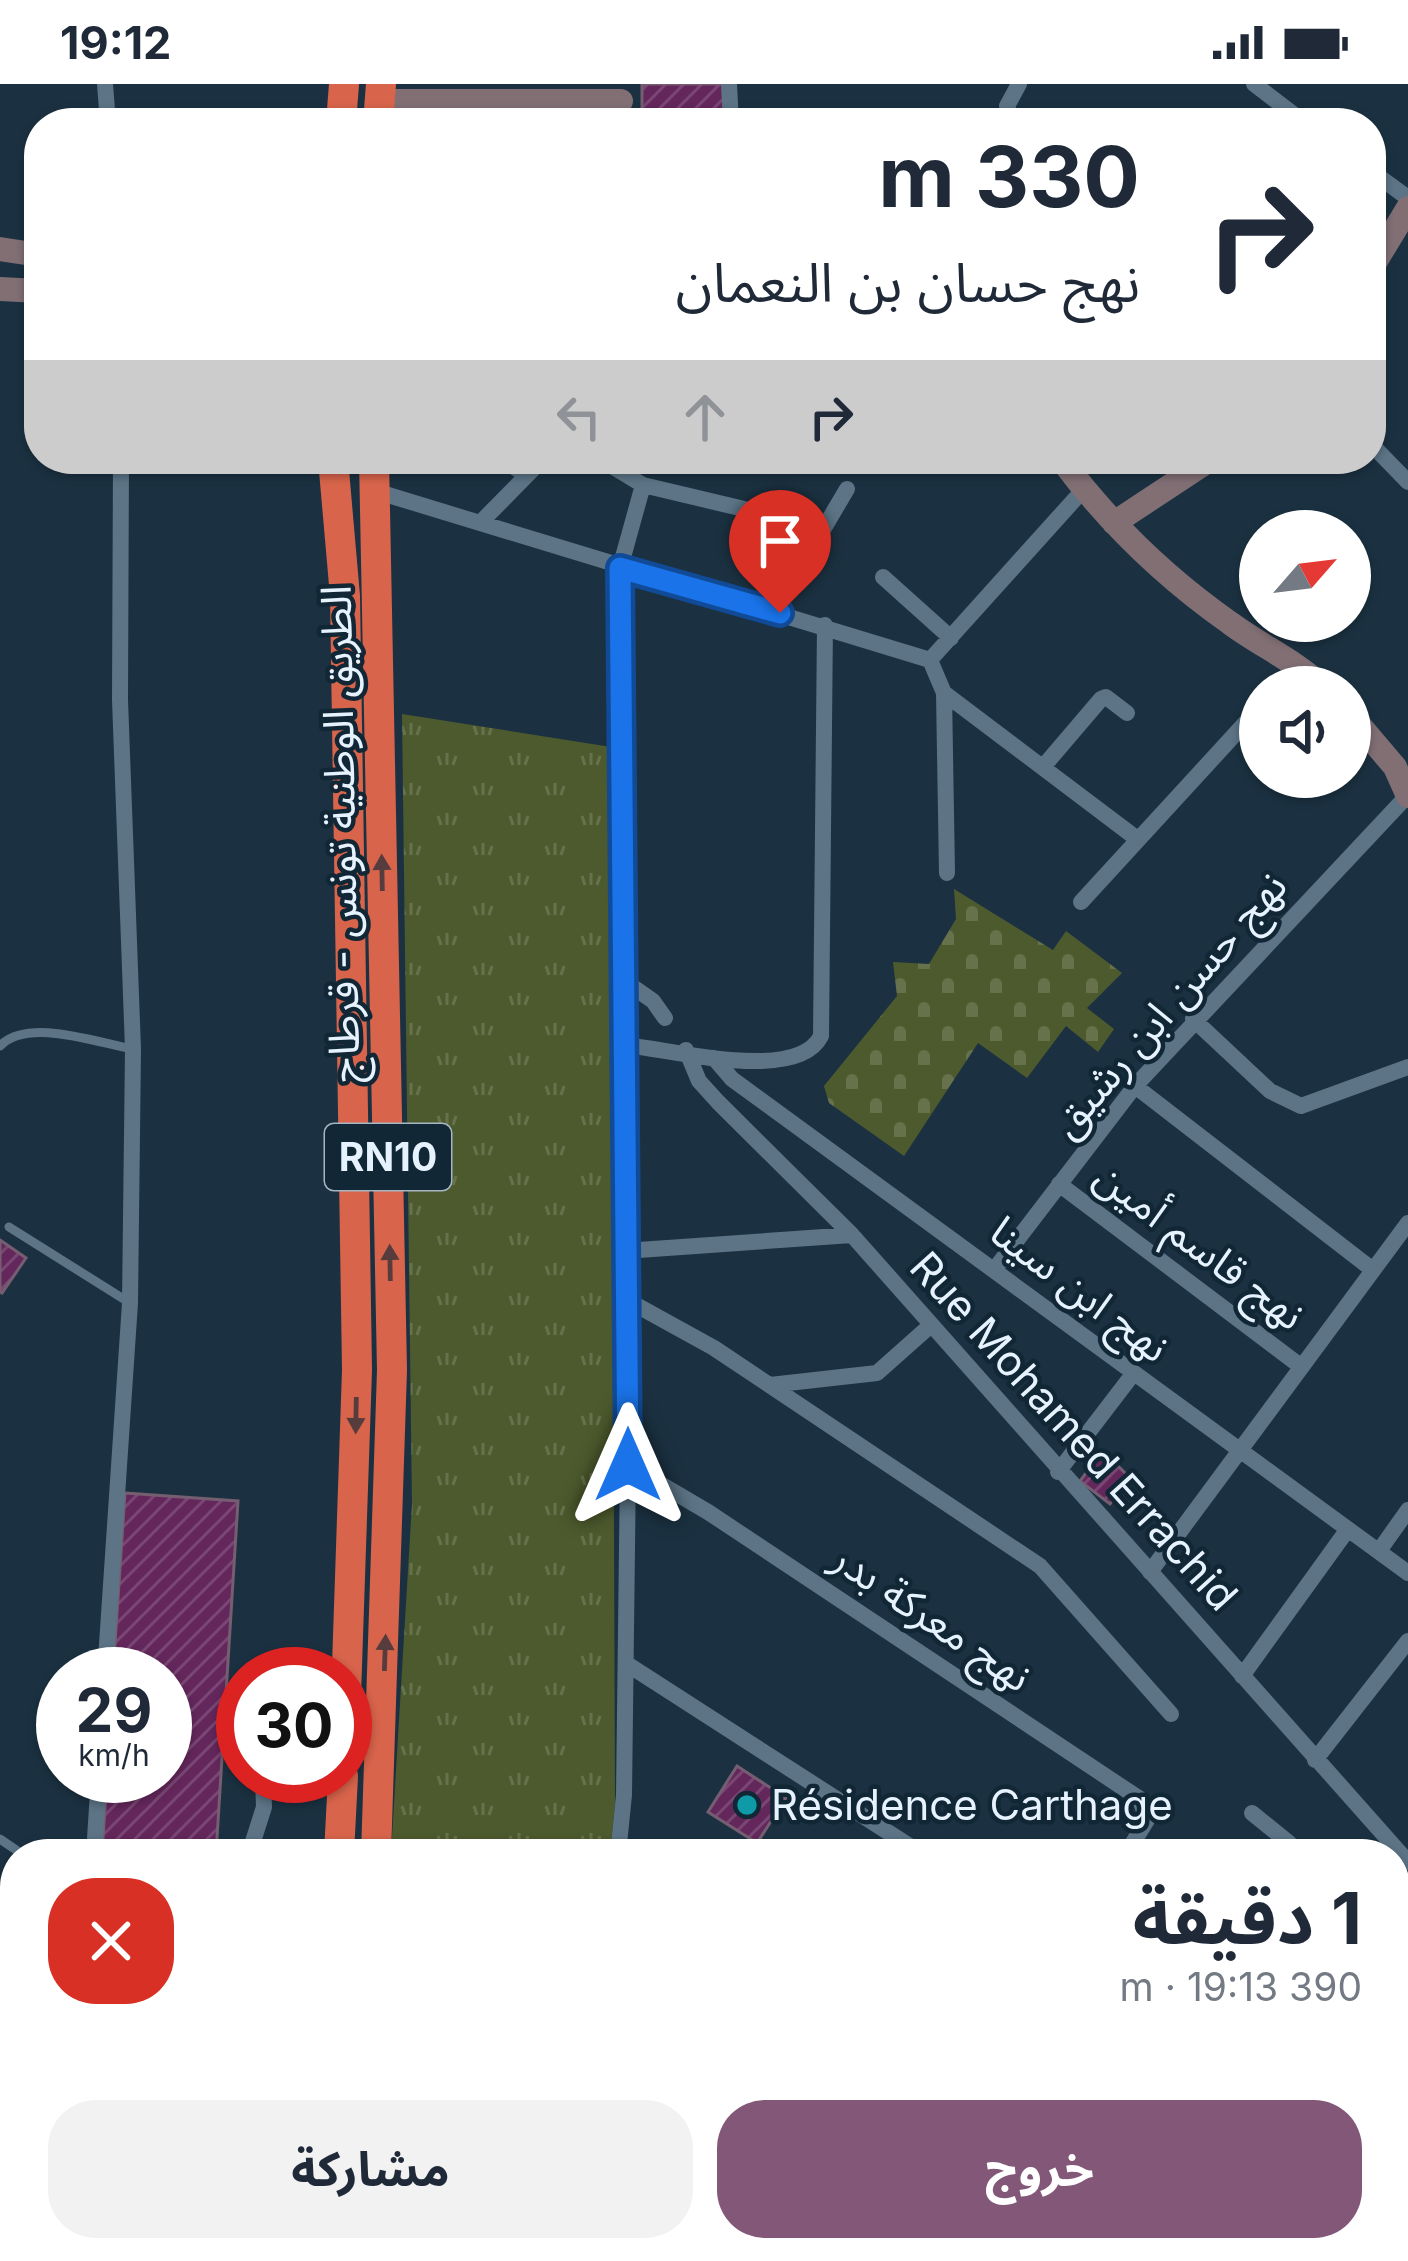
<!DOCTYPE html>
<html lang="ar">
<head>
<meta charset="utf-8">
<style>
  body { margin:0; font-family:Inter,"Noto Sans Arabic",sans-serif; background:#f2f2f3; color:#1f2937; direction:rtl; height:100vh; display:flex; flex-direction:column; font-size:45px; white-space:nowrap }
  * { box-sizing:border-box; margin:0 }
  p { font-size:39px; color:#747a83 }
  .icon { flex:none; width:66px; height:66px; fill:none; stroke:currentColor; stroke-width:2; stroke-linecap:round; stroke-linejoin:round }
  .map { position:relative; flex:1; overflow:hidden; direction:ltr }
  .details { position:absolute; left:0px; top:1755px; width:1410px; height:423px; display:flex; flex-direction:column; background:#fff; border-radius:48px 48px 0 0; box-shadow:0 3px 9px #0004; direction:rtl }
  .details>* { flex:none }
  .top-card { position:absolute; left:24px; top:24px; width:1362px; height:366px; border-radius:48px; box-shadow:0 3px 9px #0004; direction:rtl; background:#fff; color:#1f2937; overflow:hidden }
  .needle { width:78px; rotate:62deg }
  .controls { position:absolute; left:1239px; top:426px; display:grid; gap:24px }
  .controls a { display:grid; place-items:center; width:132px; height:132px; border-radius:50%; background:#fff; box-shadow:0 3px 9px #0004; font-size:60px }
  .speed { position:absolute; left:36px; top:1563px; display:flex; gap:24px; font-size:60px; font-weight:700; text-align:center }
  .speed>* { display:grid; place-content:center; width:156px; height:156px; border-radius:50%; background:#fff; box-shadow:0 3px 9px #0004; line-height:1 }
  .speed small { font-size:30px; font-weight:400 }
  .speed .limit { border:18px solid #d22; background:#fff; color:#111 }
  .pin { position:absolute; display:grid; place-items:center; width:102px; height:102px; color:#fff; margin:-123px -51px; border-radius:50% 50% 50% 0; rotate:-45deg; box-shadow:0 0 12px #0007 }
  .pin .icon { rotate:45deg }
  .me { position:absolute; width:132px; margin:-66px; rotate:0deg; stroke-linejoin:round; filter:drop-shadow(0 0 9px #0008) }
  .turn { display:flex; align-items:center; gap:42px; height:252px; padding:0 48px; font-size:54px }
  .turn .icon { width:156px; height:156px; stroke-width:2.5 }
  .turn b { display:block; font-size:84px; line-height:102px }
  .lanes { display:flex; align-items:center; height:114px; padding:0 48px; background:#0003; justify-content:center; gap:60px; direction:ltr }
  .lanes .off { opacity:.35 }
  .round { display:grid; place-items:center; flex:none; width:126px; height:126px; border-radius:48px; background:#f2f2f3 }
  .headline { display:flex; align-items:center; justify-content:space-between; height:204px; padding:0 48px }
  h1 { font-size:72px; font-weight:700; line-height:90px }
  .button { display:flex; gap:24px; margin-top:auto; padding:24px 48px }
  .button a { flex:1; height:138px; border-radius:48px; background:#825778; color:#fff; font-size:48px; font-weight:700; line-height:138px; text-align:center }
  .button a+a { background:#f2f2f3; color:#1f2937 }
  .status { display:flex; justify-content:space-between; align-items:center; height:84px; padding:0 60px; background:#fff; direction:ltr }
  .status svg { height:33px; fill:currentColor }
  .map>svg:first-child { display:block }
</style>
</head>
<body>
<div class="status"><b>19:12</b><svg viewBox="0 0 49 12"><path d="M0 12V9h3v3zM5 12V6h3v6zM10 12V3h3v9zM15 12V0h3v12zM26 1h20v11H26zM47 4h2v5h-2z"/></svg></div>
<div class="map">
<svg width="1408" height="2177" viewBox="0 0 1408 2177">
  <defs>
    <pattern id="grass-tufts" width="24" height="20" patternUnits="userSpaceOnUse" patternTransform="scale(3)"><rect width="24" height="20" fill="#4d5a2d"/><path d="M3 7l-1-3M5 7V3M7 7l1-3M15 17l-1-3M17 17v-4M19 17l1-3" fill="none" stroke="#67724c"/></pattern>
    <pattern id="cemetery-stones" width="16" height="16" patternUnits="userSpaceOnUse" patternTransform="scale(3)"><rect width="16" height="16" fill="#4d5a2d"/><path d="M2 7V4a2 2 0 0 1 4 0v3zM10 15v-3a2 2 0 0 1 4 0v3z" fill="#67724c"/></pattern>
    <pattern id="building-hatch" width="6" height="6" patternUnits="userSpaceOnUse" patternTransform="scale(3)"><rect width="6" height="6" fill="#64275c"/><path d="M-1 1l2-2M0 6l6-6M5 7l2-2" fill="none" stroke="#7a4774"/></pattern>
  </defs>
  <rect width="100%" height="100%" fill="#1b3141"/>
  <path fill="url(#grass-tufts)" d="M402,630L611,663L615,1719L610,1770H391L412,1420Z
    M359,2163H573L572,2177H358Z"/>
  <path fill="url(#cemetery-stones)" d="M954,805L1053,866L1066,847L1122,889L1087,924L1114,945L1098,968L1066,942L1027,994L978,959L904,1072L829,1019L824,1002L897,912L893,878L929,880L956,835Z"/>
  <path fill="url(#building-hatch)" stroke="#755e71" stroke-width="3" d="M642,0H725L726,39H642Z
    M0,1156L26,1174L2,1209L0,1208Z
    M1103,1367L1130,1394L1110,1420L1080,1397Z
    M125,1409L238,1417L216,1770H102L107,1692H165V1590H113Z
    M737,1682L786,1714L757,1759L708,1728Z
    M0,1999L15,2008V2063L0,2054Z"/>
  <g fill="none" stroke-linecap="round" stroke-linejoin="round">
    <path stroke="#5c7486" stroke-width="9" d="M0,962C28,933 97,959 133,965
      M9,1143L130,1219
      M0,1755L22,1770"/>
    <path stroke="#5c7486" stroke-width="16" d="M105,0L108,39
      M729,0L731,39
      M1254,0L1305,39
      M1013,39L1007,22L1019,0
      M1371,87L1408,114
      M1371,360L1408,398
      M502,375L526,391
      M600,375L643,401L824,444L847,405
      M375,407L930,576L1084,405
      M481,438L543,375
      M883,493L951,554
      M930,576L944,609L947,789
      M1279,603L1300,581
      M944,609L1136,754
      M1043,683L1101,615L1106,613L1127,629
      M1081,818L1260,623
      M623,896L653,917L665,934
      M1193,935L1270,1007L1301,1022L1408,983
      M624,961C671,965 797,1000 821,952L825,541
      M686,966L699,997L718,1018L852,1151L1408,1778
      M714,974L732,995L1408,1489
      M1135,1002L1373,1186
      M1059,1100L1299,1281
      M624,1167L852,1151
      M994,1186L1135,1002L1408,711
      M627,1216L714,1264L1040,1482L1171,1630
      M770,1301L877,1289L931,1241
      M628,1381L708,1428L1140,1715L1147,1736L1126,1770
      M1058,1388L1133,1290
      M1379,1467L1408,1426
      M1150,1488L1408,1139
      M627,1580L922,1770
      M105,1590L130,1219L133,965L120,616L121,375
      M1242,1592L1348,1445
      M1315,1676L1408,1557
      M1252,1729L1289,1759L1294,1770
      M94,1770L99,1692
      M249,1770L264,1723L263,1692
      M618,1770L624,1711L628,1381L620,484L643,401
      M1395,2073L1408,2080
      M0,2094L15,2114
      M712,2163L724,2177
      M1018,2163L1039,2177
      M68,2173L134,2177
      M257,2177V2163
      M286,2177L305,2163
      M881,2177L889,2163"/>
    <path stroke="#816f74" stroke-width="24" d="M380,17H621
      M0,165L39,171
      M1371,185L1408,124
      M0,205L39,207
      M1061,375C1108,438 1166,494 1230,539C1261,562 1294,576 1323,603
      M1114,439L1211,375
      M1350,630L1395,683L1408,712"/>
    <path stroke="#d8644b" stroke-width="30" d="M341,39L344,0
      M378,39L381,0
      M333,375L345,512L357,1286L345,1641
      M374,375L392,1286L376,1770
      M339,1770L343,1692
      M311,2177L312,2163
      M341,2177L343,2163"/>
  </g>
  <defs><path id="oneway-solid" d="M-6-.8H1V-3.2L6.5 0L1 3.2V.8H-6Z" transform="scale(3)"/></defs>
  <g fill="#573c3d">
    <use href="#oneway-solid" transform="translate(382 789) rotate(-91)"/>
    <use href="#oneway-solid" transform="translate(390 1179) rotate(-91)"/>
    <use href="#oneway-solid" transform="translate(356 1331) rotate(91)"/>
    <use href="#oneway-solid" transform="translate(385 1569) rotate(-88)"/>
  </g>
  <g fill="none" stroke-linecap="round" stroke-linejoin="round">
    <g stroke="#114b97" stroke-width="30">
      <path id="route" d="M628,1381L620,484L780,529"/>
    </g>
    <use href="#route" stroke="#1a73e8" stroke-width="21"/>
  </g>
  <circle fill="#0f9aa8" stroke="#112736" stroke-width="4.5" cx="747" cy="1721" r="12"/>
  <g text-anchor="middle" stroke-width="9" stroke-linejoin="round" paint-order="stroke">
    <rect fill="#112736" stroke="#a6b6c2" stroke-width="3" x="325" y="1040" width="126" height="66" rx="9"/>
    <g font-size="39" font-weight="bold" fill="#e6f3fe">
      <text x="388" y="1087">RN10</text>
    </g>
    <g font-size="42" fill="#e6f3fe" stroke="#112736">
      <text transform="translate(340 750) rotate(-91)" y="15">الطريق الوطنية تونس - قرطاج</text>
      <text transform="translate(1168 920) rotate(-49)" y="15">نهج حسن ابن رشيق</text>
      <text transform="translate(1200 1161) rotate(37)" y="15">نهج قاسم أمين</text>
      <text transform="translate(1080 1205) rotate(37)" y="15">نهج ابن سينا</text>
      <text transform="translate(1074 1347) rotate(48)" y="15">Rue Mohamed Errachid</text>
      <text transform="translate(932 1533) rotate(34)" y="15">نهج معركة بدر</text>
    </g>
    <g font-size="42" fill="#e6f3fe" stroke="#112736" text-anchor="start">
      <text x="771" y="1736">Résidence Carthage</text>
    </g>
  </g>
</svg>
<div class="controls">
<a><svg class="needle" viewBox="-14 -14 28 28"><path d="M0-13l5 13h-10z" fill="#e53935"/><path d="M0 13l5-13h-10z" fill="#747a83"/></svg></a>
<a><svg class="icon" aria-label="sound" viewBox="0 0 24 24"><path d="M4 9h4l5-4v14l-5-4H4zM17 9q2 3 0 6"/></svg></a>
</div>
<div class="speed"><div>29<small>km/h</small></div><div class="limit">30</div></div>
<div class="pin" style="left:780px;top:529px;background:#d93025"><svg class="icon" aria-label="arrive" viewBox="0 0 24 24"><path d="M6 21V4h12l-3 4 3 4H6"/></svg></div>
<svg class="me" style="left:628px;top:1381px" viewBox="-20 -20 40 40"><path d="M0-17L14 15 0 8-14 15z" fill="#1a73e8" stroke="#fff" stroke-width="4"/></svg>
<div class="top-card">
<div class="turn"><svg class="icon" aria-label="right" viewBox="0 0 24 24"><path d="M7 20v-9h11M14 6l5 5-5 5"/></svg><div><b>330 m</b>نهج حسان بن النعمان</div></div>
<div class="lanes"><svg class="icon off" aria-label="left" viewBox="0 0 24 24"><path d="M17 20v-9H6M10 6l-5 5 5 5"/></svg><svg class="icon off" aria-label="ahead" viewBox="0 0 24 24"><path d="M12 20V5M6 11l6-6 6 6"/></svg><svg class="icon" aria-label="right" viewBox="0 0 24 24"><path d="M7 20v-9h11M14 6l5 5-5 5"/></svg></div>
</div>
<section class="details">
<div class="headline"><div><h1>1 دقيقة</h1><p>390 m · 19:13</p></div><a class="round" style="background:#d93025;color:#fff"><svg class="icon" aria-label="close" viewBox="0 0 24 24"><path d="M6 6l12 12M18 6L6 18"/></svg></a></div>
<div class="button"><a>خروج</a><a>مشاركة</a></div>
</section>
</div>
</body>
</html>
